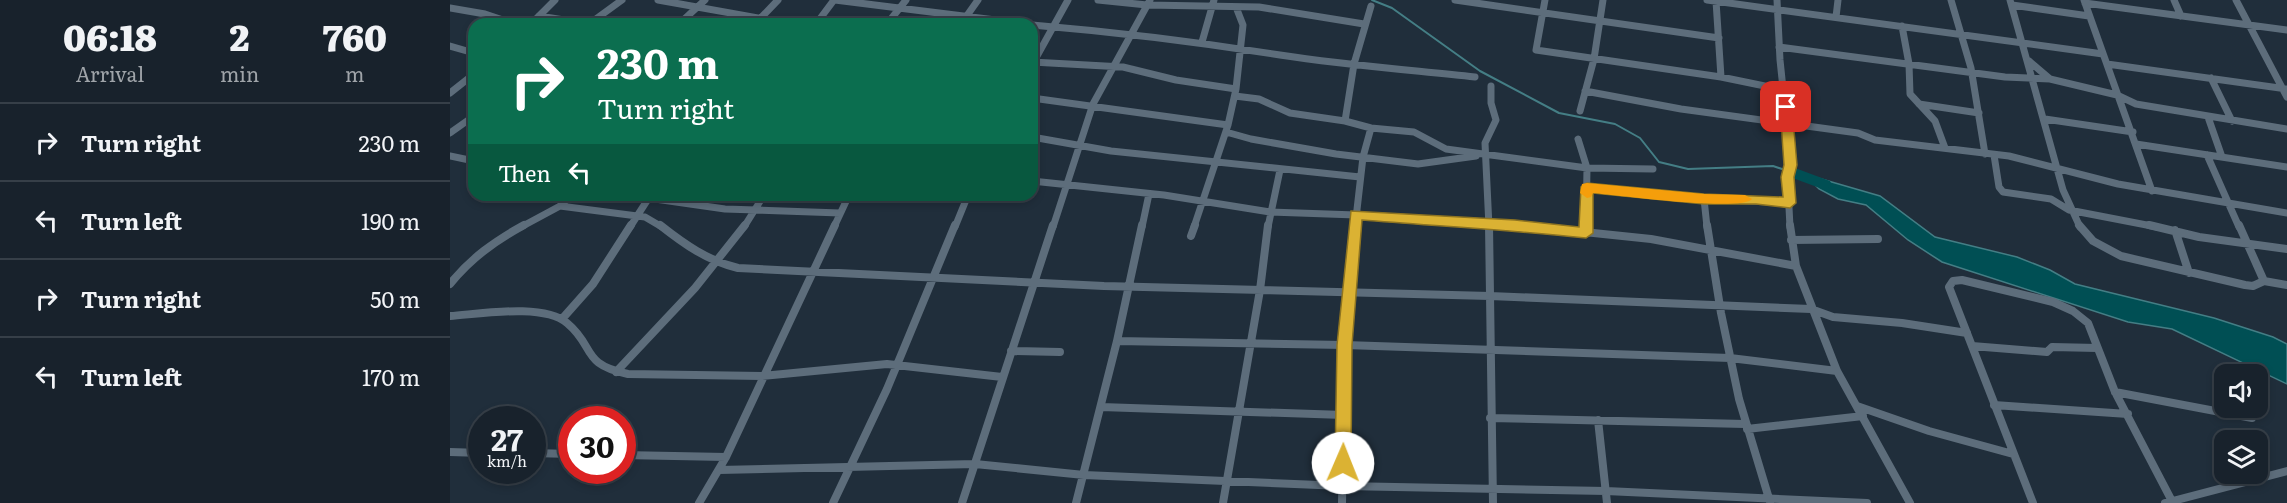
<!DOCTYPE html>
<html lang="en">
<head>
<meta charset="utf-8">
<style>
  body { margin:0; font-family:Literata,serif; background:#252f38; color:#f1f3f6; height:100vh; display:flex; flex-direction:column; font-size:22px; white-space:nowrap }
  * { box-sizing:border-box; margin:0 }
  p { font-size:20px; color:#9fa4a9 }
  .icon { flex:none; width:33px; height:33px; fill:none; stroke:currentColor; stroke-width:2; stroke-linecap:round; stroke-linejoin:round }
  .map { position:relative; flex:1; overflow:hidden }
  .details { display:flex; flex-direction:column; background:#18222c; width:450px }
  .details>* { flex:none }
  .hud { position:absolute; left:18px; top:18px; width:570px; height:183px; border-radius:18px; box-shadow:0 3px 9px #0003,0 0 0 2px #363f48; background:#0b6e4f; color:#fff; overflow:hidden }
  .buttons { position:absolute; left:1764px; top:364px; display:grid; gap:12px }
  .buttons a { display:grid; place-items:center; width:54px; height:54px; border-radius:12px; background:#18222c; box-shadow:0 3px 9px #0003,0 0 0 2px #363f48; font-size:30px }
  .speed { position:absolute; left:18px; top:406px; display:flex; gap:12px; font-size:30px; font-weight:700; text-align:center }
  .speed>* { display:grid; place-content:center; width:78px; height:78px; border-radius:50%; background:#18222c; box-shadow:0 3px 9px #0003,0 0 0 2px #363f48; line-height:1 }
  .speed small { font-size:15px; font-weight:400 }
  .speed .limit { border:9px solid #d22; background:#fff; color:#111 }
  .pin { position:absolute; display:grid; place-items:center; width:51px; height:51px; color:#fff; margin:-26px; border-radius:12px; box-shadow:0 3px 9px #0006 }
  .me { position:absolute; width:66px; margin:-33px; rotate:1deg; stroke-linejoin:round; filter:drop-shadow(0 0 4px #0008) }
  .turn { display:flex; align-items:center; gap:21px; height:126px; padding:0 30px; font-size:27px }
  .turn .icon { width:78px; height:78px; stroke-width:2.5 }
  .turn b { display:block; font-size:42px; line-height:51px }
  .then { display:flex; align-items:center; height:57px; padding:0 30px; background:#0003; gap:12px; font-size:22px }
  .eta { display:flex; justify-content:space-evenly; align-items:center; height:102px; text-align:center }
  .eta b { font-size:36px; font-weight:800; line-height:42px }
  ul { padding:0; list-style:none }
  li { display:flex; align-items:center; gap:18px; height:78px; padding:0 30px; border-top:2px solid #363f48 }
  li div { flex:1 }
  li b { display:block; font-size:22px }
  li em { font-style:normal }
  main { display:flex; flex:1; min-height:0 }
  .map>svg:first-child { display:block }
</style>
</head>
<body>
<main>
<section class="details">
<div class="eta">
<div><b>06:18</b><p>Arrival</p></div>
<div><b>2</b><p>min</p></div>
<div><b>760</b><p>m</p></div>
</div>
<ul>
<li><svg class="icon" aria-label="right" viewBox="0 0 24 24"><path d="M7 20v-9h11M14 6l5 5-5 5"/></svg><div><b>Turn right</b></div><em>230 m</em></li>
<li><svg class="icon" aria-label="left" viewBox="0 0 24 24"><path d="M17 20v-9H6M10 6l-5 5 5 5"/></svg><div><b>Turn left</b></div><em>190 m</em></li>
<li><svg class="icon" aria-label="right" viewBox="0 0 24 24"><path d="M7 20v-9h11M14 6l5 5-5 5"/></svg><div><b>Turn right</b></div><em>50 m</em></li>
<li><svg class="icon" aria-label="left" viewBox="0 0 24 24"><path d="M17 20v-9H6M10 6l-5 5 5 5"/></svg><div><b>Turn left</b></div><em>170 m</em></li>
</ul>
</section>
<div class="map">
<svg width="1837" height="503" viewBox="0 0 1837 503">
  <rect width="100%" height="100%" fill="#202e3b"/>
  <path fill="#004f54" stroke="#447e85" stroke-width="1.5" d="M1358,178H1368L1430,196L1485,237L1567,257L1600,270L1625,284L1764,318L1823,337L1837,344V384L1722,329L1678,322L1492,262L1458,240L1416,205L1388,199L1369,189Z"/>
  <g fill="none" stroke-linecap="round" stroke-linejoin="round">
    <path stroke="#447e85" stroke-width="2" d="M922,0L942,8L1030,71L1109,113L1165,124L1190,138L1209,162L1238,169L1323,166L1332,169"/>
    <path fill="#004f54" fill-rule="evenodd" d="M1345,168L1380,181L1382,185L1375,190L1340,177L1338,173Z"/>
    <path stroke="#5d6d7b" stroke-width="7" d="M208,0L342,24
      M385,0L577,24
      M648,0L697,5L809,7L914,24
      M1005,0L1269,38
      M1095,0L1086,50L1271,77L1334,90
      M1257,0L1653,54
      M1327,0L1330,60L1341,165L1338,188L1340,227
      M1501,0L1521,68L1535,154
      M1560,0L1613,190L1630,227
      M1634,0L1702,191
      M1724,0L1731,16
      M1786,0L1837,97
      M1266,1L1271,77
      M1635,3L1837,30
      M1562,5L1639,16
      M0,8L35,14L65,24
      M89,16L139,24
      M1386,17L1388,0
      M81,24L105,0
      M139,24L172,0
      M229,24L255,0
      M305,24L328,0
      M366,24L384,0
      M437,24L456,0
      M511,24L528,0
      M582,25C666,32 748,42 830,55C895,65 960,70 1025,77
      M1452,26L1459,64L1460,94L1485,121L1495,148
      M752,42L764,0
      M0,46L24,53
      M1329,47L1555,77L1600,79
      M1579,61L1600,79L1667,95L1686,104L1837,129
      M582,62L673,67L726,80L786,89
      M1657,64L1837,89
      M582,65L618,0
      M1761,78L1782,121
      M1135,91L1231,109L1408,133L1425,140L1559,156L1668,184L1837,213
      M0,93L24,74
      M785,96L809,99L840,113L895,121L921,128L964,132L996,149L1137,168L1203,169
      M582,98L778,125
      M1469,104L1529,113
      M1130,111L1144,59L1153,0
      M1758,117L1772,157
      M1595,119L1683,132
      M895,121L904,64L921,6
      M776,132L801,139L886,154L968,164L1026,156
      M0,133L24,116
      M582,137L661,151L910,177
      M1128,139L1137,168L1136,227
      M1686,144L1837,167
      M1544,155L1549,187L1553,192L1601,199L1619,210L1707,227
      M1757,155L1789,227
      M0,156L24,161
      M582,181L714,195L820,212L906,215L1039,226L1080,227
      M1137,187L1254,199L1340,203
      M198,198L275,209L390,213
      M1254,199L1257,227
      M110,206L195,217L212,227
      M71,227L110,206L121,195
      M180,227L200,196
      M294,227L314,195
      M384,227L399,195
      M505,227L518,195
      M603,227L643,104L700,0
      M692,227L699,194
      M744,227L778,125L786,89L793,25L786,7
      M818,227L830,170
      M905,227L913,157L921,128
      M1039,227L1035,143L1046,120L1041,103V86"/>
    <path stroke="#5d6d7b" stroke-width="8" d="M210,225C234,244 258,261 288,268L654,286L1040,296L1361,309L1383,317L1452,323L1517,333
      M1028,225H1063
      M1039,225L1043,503
      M1066,225L1201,239L1346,266L1340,225
      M1257,225L1271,313L1289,399L1320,502
      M1629,225L1643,241L1671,256L1795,285L1803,286L1814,281L1837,285
      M1699,225L1749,237L1837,249
      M1789,225L1814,281
      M1725,230L1739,273
      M1136,233V225
      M741,236L745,225
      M1341,240L1428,239
      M1346,266L1387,371L1460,503
      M0,284C21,258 45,241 74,225
      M0,316C30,314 94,303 117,323C146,347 130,364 178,374L312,376L437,364L552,377
      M112,319L143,284L181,225
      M667,341L895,345L1280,358L1387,371
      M1522,346L1597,352L1602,347L1647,348
      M561,351L610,352
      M166,372L245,288L295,225
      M1665,392L1802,418
      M1544,405L1678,414
      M1407,406L1479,431L1563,454
      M651,407L894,415
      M1040,418L1295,424
      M1148,420L1157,503
      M1297,429L1413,416
      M0,452L32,453
      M82,453L122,454
      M172,455L276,457
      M269,470L525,464L634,475L893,486L1156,491L1417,503
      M249,503L276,457L385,225
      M383,503L437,389L505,225
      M512,503L603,225
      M626,503L667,341L692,225
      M773,503L810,290L818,225
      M892,503L895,345L905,225
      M1583,503L1499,287L1503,281L1512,280L1603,302L1623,311L1638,323L1665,392L1723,503
      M1715,503L1837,471"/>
  </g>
  <path fill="#dbb233" stroke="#8e7421" stroke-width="1.5" d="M1336,103L1342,107L1347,165L1344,177L1346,203L1340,208L1306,204H1254L1143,193V233L1136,238C1061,230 987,226 912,220L902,345L901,463L899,468L893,470L888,468L885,463L887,345L901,211L1065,220L1129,227L1131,187L1137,183L1254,194L1333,197L1331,177L1334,165L1330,107Z"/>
  <path fill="#f59e0b" d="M1137,183L1254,194L1295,195L1302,199C1292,212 1166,195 1143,193L1141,197L1137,198L1130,193L1132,184Z"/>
</svg>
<div class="buttons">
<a><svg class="icon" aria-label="sound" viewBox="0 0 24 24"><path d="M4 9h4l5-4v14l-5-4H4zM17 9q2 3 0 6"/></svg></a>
<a><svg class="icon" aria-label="layers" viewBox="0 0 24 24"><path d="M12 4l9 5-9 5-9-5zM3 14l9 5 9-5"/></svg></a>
</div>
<div class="speed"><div>27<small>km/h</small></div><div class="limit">30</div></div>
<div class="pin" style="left:1336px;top:107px;background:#d93025"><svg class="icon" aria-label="arrive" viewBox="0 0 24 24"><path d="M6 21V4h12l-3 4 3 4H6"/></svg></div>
<svg class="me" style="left:893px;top:463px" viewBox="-20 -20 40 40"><circle r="19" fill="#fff"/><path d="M0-13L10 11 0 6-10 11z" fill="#dbb233"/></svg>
<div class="hud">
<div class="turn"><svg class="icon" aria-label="right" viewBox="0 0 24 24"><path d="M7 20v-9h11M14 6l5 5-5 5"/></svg><div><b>230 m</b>Turn right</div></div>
<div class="then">Then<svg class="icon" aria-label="left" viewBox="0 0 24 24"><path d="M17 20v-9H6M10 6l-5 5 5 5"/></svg></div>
</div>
</div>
</main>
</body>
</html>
